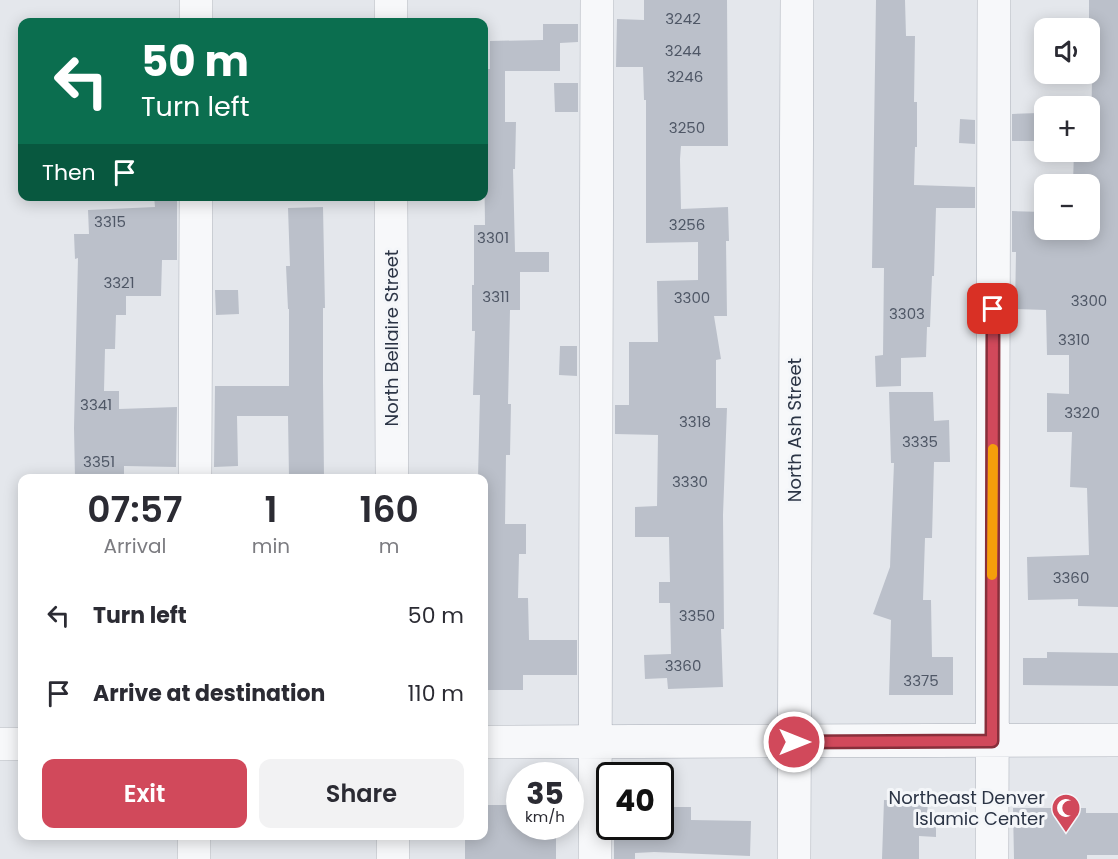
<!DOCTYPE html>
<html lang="en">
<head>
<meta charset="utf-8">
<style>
  body { margin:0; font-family:Poppins,sans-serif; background:#f2f2f3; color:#2b2b33; height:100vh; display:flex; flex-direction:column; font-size:22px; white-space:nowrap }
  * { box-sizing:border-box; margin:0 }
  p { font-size:20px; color:#7c7c81 }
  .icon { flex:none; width:33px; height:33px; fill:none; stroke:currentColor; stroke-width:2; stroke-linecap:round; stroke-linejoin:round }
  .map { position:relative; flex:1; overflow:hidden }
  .panel { position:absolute; left:18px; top:474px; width:470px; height:366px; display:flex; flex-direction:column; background:#fff; border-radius:12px; box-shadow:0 3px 15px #0003 }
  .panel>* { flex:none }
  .hud { position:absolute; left:18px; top:18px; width:470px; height:183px; border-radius:12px; box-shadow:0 3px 15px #0003; background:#0b6e4f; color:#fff; overflow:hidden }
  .fabs { position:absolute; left:1034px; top:18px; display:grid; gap:12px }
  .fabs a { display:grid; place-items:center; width:66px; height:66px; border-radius:12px; background:#fff; box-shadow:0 3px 15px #0003; font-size:30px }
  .speed { position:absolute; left:506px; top:762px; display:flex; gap:12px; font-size:30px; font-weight:700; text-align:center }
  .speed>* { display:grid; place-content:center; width:78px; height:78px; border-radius:50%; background:#fff; box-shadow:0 3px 15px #0003; line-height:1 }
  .speed small { font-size:15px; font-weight:400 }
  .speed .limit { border:3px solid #111; border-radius:9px; background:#fff; color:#111 }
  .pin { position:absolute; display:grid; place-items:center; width:51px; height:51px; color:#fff; margin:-26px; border-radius:12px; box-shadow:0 3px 9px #0006 }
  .me { position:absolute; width:66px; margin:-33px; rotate:90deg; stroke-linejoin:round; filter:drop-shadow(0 0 4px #0008) }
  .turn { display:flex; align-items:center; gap:21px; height:126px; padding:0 24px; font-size:27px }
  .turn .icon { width:78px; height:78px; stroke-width:2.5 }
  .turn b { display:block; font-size:42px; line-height:51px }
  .then { display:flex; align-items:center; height:57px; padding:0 24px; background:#0003; gap:12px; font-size:22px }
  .eta { display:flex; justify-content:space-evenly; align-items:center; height:102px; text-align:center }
  .eta b { font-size:36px; font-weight:600; line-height:42px }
  .primary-button { display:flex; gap:12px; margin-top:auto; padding:12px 24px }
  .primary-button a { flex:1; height:69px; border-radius:12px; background:#d1495b; color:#fff; font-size:24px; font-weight:600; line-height:69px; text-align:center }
  .primary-button a+a { background:#f2f2f3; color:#2b2b33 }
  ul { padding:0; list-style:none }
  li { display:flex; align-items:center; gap:18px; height:78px; padding:0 24px }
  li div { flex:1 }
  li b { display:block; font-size:22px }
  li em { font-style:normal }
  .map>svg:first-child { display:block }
</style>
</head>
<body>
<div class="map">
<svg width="1118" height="859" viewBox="0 0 1118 859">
  <rect width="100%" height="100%" fill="#e4e7ec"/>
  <path fill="#bbc0ca" d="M644,0H727L728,146H681L680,159L681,209L728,207L729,241H726L727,316H714L721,359L716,360V408H727L723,515L724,629H721L723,687L668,689L667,678L645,679L644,655L671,654L670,603H659V582H670L669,537H635V507L657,506L658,435L615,434V405H629V342H658L657,281L698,280V242L646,243V100H644L643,67H616L617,19L644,20Z
    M876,0H905L906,36H915L914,102H917V147H915L914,185L975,187V208H936L934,276H932L930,327H927L926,357L901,358V386L876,387L875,356L883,355L884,268H872Z
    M1089,0H1118V607L1078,606V599L1028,600L1027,557L1089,555L1087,488L1070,487L1072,432H1047V393L1069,394V355H1047L1046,310L1015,309L1016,252H1012V211L1044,212V230H1089L1091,182H1073L1074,152H1089V146H1091L1092,78H1089Z
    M543,24H578V42L560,43V71H505V122H516L515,169H513L515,252H549V272H520V310H510L508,404H511L510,455H506L505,524H526V554H519L518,598H528L529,640H577V675H523V690H483V478H478L480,395H473L475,331H472V285H474V225H485L483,69H490V41L543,40Z
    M554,83H578V112H555Z
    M1039,113V141H1012V114Z
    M960,119L975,120V144L959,143Z
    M154,196H177V260H162L161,296H126V315H116L115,349H105L104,391H119V409L177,407L176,467L124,466V478H75L74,428L78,258L75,259L74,234H89L88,210L155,207Z
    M323,207L325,308H323V382L324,478H289L288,416H237L238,466L214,467L215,386H289V309H288L286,266H290L288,208Z
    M215,290H238L239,314L216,315Z
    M560,346H577V376L559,375Z
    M889,392H933L934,421L949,420L950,462H934L932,538H925L923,600H931L932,657H953V695H889L891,620L873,614L890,567L894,463H891Z
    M1047,652L1118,653V686L1023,685V658H1047Z
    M884,800L928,801L927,816H936V837L919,836V859H882Z
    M483,805H519V826H556V859H465V836H483Z
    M660,807H691V820L751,821L750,856L654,852L635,853V859H614V826H660Z
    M1013,808H1086V813H1118V855H1087V859H1014Z"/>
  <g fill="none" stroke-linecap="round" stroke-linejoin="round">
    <g stroke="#a9aeb7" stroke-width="34">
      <path id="minor" d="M391,0V22
        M196,22V0
        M391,196L392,478
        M195,478L196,196
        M483,742L1118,740
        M0,744H22
        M393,836V859
        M194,859V836
        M595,859L597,0
        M794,859L797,0
        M992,859L994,0"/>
    </g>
    <use href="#minor" stroke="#f7f8fa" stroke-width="33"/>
  </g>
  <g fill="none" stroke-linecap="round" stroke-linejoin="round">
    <g stroke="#882f3b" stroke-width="15">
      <path id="route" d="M794,742L992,741L993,309"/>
    </g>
    <use href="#route" stroke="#d1495b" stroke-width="10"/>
    <path stroke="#f59e0b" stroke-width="10" d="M992,575L993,449"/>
  </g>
  <defs>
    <g id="mosque-pin" transform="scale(1.5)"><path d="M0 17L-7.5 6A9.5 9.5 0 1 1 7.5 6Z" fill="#d1495b" stroke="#f4f6f9"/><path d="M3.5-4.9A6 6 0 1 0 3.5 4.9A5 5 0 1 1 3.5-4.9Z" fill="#fff"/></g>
  </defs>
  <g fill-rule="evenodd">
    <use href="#mosque-pin" x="1066" y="808"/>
  </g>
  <g text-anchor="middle" stroke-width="6" stroke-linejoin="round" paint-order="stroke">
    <g font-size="15" fill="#4f5766">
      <text x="683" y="24">3242</text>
      <text x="683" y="56">3244</text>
      <text x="685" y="82">3246</text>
      <text x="687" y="133">3250</text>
      <text x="110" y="227">3315</text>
      <text x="687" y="230">3256</text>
      <text x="493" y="243">3301</text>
      <text x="119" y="288">3321</text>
      <text x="496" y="302">3311</text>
      <text x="692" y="303">3300</text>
      <text x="1089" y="306">3300</text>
      <text x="907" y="319">3303</text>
      <text x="1074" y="345">3310</text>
      <text x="96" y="410">3341</text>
      <text x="1082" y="418">3320</text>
      <text x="695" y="427">3318</text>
      <text x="920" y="447">3335</text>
      <text x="99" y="467">3351</text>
      <text x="690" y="487">3330</text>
      <text x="1071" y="583">3360</text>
      <text x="697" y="621">3350</text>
      <text x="683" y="671">3360</text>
      <text x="921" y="686">3375</text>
    </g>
    <g font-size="18" fill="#2b3445" stroke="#f4f6f9">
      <text transform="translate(392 338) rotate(-90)" y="6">North Bellaire Street</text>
      <text transform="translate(795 430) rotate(-90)" y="6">North Ash Street</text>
    </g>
    <g font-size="18" fill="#2b3445" stroke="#f4f6f9" text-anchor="end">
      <text x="1045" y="804">Northeast Denver<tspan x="1045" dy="21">Islamic Center</tspan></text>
    </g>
  </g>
</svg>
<div class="fabs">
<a><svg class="icon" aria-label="sound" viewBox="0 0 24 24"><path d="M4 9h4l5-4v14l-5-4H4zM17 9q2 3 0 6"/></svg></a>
<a>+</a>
<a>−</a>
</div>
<div class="speed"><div>35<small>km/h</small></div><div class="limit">40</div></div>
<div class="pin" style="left:993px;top:309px;background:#d93025"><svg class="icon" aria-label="arrive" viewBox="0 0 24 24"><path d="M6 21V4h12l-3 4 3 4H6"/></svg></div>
<svg class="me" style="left:794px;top:742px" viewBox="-20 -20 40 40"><circle r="17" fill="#d1495b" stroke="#fff" stroke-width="3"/><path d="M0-11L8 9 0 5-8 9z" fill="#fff"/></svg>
<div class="hud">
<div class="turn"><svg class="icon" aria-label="left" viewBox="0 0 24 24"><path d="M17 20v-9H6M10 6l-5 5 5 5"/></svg><div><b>50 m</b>Turn left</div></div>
<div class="then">Then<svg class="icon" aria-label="arrive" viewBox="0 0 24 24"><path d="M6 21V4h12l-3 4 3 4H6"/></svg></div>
</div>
<section class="panel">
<div class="eta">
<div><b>07:57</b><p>Arrival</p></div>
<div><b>1</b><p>min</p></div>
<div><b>160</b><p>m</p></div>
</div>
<ul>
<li><svg class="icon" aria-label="left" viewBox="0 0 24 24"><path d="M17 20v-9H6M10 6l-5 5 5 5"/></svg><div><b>Turn left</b></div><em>50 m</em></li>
<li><svg class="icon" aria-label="arrive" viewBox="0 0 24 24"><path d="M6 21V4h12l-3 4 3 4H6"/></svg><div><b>Arrive at destination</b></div><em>110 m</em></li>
</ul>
<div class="primary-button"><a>Exit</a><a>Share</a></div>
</section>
</div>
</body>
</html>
